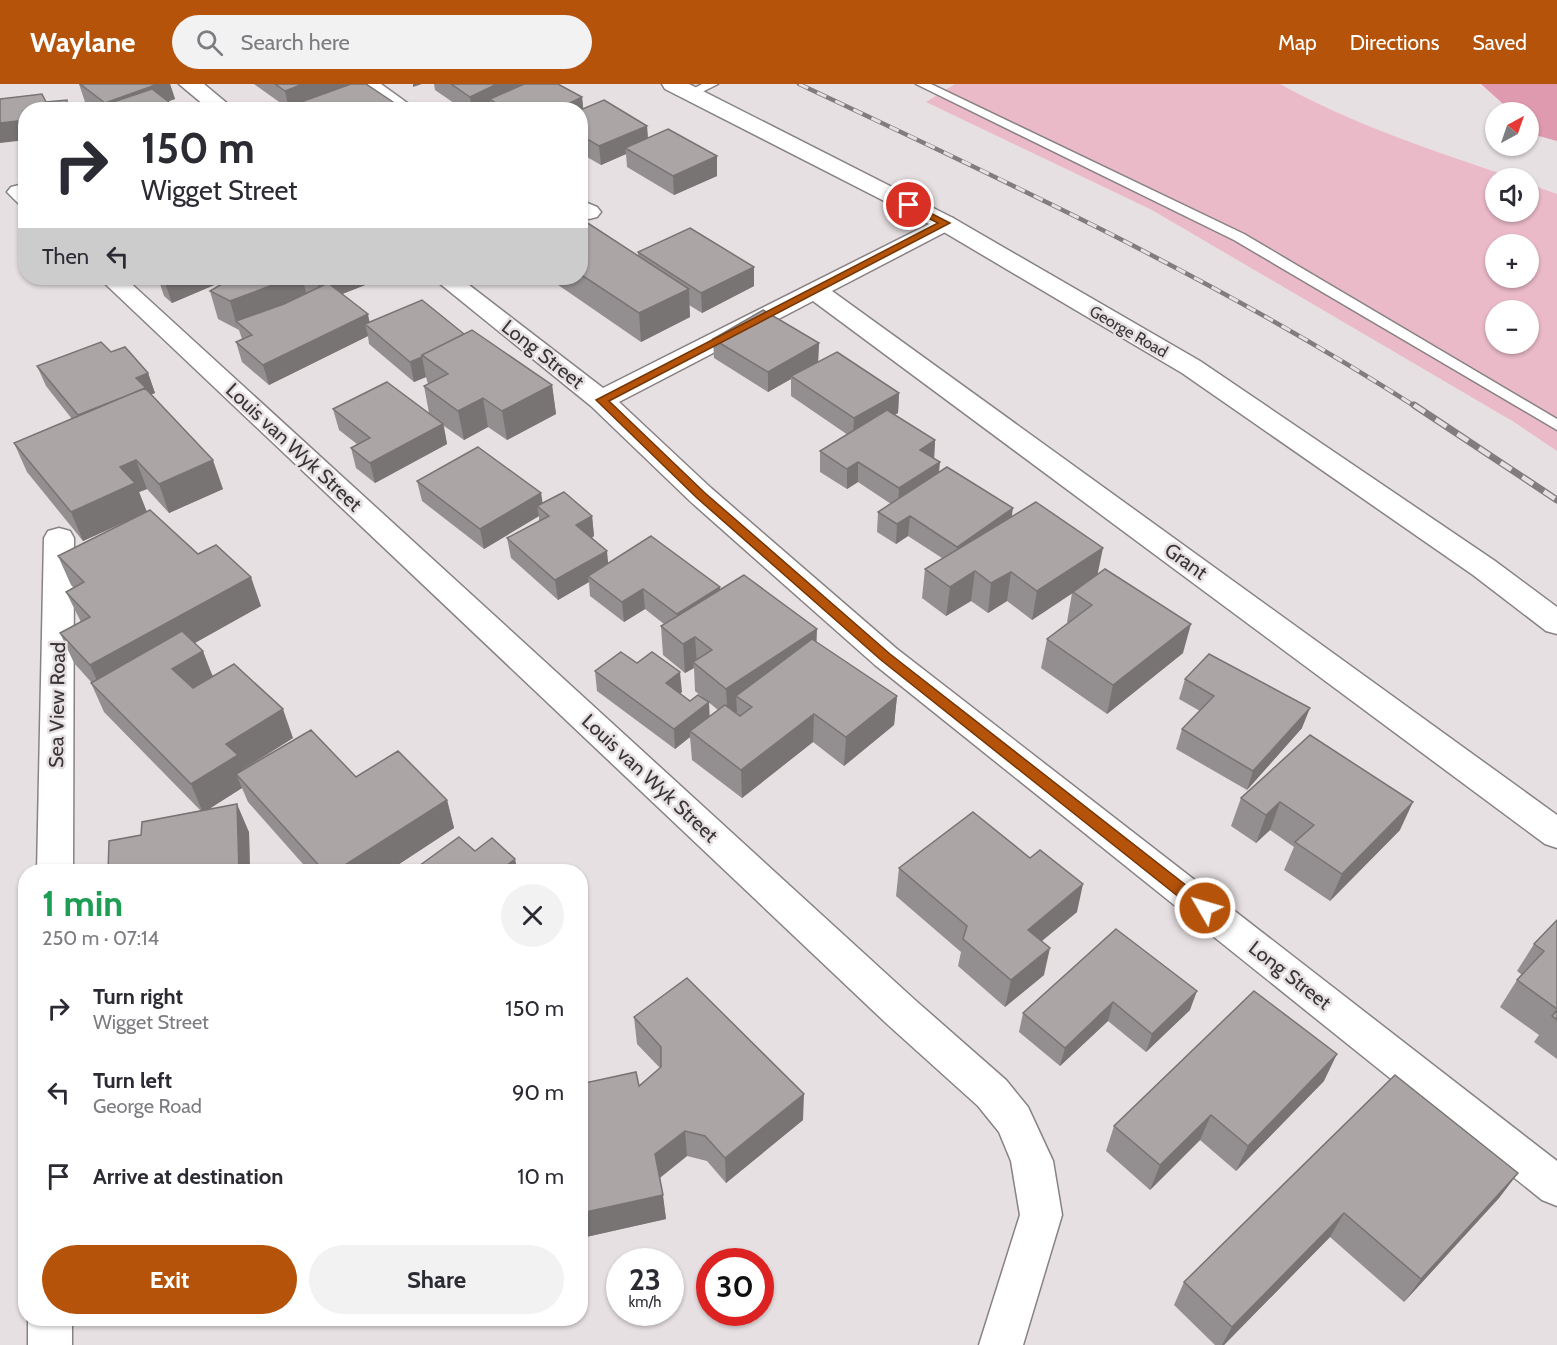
<!DOCTYPE html>
<html lang="en">
<head>
<meta charset="utf-8">
<style>
  body { margin:0; font-family:Cabin,sans-serif; background:#f2f2f3; color:#2b2b33; height:100vh; display:flex; flex-direction:column; font-size:22px; white-space:nowrap }
  * { box-sizing:border-box; margin:0 }
  p { font-size:20px; color:#7c7c81 }
  .icon { flex:none; width:33px; height:33px; fill:none; stroke:currentColor; stroke-width:2; stroke-linecap:round; stroke-linejoin:round }
  .map { position:relative; flex:1; overflow:hidden }
  .details { position:absolute; left:18px; top:780px; width:570px; height:462px; display:flex; flex-direction:column; background:#fff; border-radius:24px; box-shadow:0 2px 4px #0004 }
  .details>* { flex:none }
  .top-card { position:absolute; left:18px; top:18px; width:570px; height:183px; border-radius:24px; box-shadow:0 2px 4px #0004; background:#fff; color:#2b2b33; overflow:hidden }
  .needle { width:39px; rotate:40deg }
  .controls { position:absolute; left:1485px; top:18px; display:grid; gap:12px }
  .controls a { display:grid; place-items:center; width:54px; height:54px; border-radius:50%; background:#fff; box-shadow:0 2px 4px #0004; font-size:30px }
  .speed { position:absolute; left:606px; top:1164px; display:flex; gap:12px; font-size:30px; font-weight:700; text-align:center }
  .speed>* { display:grid; place-content:center; width:78px; height:78px; border-radius:50%; background:#fff; box-shadow:0 2px 4px #0004; line-height:1 }
  .speed small { font-size:15px; font-weight:400 }
  .speed .limit { border:9px solid #d22; background:#fff; color:#111 }
  .pin { position:absolute; display:grid; place-items:center; width:51px; height:51px; color:#fff; margin:-26px; border:3px solid #fff; border-radius:50%; box-shadow:0 2px 6px #0007 }
  .me { position:absolute; width:66px; margin:-33px; rotate:308deg; stroke-linejoin:round; filter:drop-shadow(0 0 4px #0008) }
  .turn { display:flex; align-items:center; gap:21px; height:126px; padding:0 24px; font-size:27px }
  .turn .icon { width:78px; height:78px; stroke-width:2.5 }
  .turn b { display:block; font-size:42px; line-height:51px }
  .then { display:flex; align-items:center; height:57px; padding:0 24px; background:#0003; gap:12px; font-size:22px }
  .round { display:grid; place-items:center; flex:none; width:63px; height:63px; border-radius:32px; background:#f2f2f3 }
  .overview { display:flex; align-items:center; justify-content:space-between; height:102px; padding:0 24px }
  h1 { font-size:36px; font-weight:800; line-height:45px; color:#1e9e55 }
  .action { display:flex; gap:12px; margin-top:auto; padding:12px 24px }
  .action a { flex:1; height:69px; border-radius:36px; background:#b45309; color:#fff; font-size:24px; font-weight:800; line-height:69px; text-align:center }
  .action a+a { background:#f2f2f3; color:#2b2b33 }
  ul { padding:0; list-style:none }
  li { display:flex; align-items:center; gap:18px; height:84px; padding:0 24px }
  li div { flex:1 }
  li b { display:block; font-size:22px }
  li em { font-style:normal }
  header { display:flex; align-items:center; gap:36px; box-sizing:border-box; height:84px; padding:0 30px; background:#b45309; color:#fff }
  header strong { font-size:28px }
  nav { display:flex; gap:33px; margin-inline-start:auto; font-size:21px }
  .search { width:420px; height:54px; background:#f2f2f3; display:flex; align-items:center; gap:15px; box-sizing:border-box; padding:0 21px; border-radius:33px; color:#7c7c81; font-size:22px }
  .map>svg:first-child { display:block }
</style>
</head>
<body>
<header>
<strong>Waylane</strong>
<div class="search"><svg class="icon" aria-label="search" viewBox="0 0 24 24"><circle cx="10" cy="10" r="6"/><path d="M15 15l6 6"/></svg>Search here</div>
<nav><a>Map</a><a>Directions</a><a>Saved</a></nav>
</header>
<div class="map">
<svg width="1557" height="1261" viewBox="0 0 1557 1261">
  <rect width="100%" height="100%" fill="#e7e0e2"/>
  <path fill="#ebbac8" fill-rule="evenodd" d="M955,0H1280C1354,41 1434,67 1514,94H1496V128H1528L1529,100L1557,110V367L1514,338L1152,126L926,18ZM1496,160H1528V194H1496ZM1496,226H1528V260H1496Z"/>
  <path fill="#e09aaf" d="M1481,0H1557V57L1539,52L1529,43L1528,28H1512Z"/>
  <g fill="none" stroke-linecap="round" stroke-linejoin="round">
    <g stroke="#888284" stroke-width="3">
      <path id="service" d="M702,0H718L696,11L686,9Z
        M916,0H931L1244,150L1557,335V346L1234,156Z"/>
    </g>
    <g stroke="#888284" stroke-width="3">
      <path id="minor" d="M179,0H204L235,26H210Z
        M355,0H381L417,26H390Z
        M19,101L26,103V121L18,119L7,108L11,103Z
        M580,116L597,123L601,128L597,133L589,135L580,133Z
        M945,132L953,134L957,139L953,144L832,207L1557,731V764L1545,760L813,217L619,318L711,404L897,565L1557,1077V1122L1542,1116L875,581L691,418L591,322L433,194H460L603,304Z
        M99,194H125L915,916L1006,996L1028,1023L1053,1077L1062,1131L1023,1261H979L1020,1131L1011,1077L999,1048L978,1022L887,940Z
        M59,444L70,447L74,454L73,788H37L44,454L48,447Z
        M28,1234H72V1261H28Z"/>
    </g>
    <g stroke="#888284" stroke-width="3">
      <path id="tertiary" d="M662,0H689L953,134L1200,277L1495,477L1557,523V550L1546,547L1473,491L1182,289L937,144L665,5Z"/>
    </g>
    <use href="#service" fill="#fff" fill-rule="evenodd"/>
    <use href="#minor" fill="#fff" fill-rule="evenodd"/>
    <use href="#tertiary" fill="#fff" fill-rule="evenodd"/>
    <g stroke="#817d7e" stroke-width="4.5">
      <path id="rail-far1" d="M799,0C1010,99 1220,197 1416,323"/>
    </g>
    <g stroke="#817d7e" stroke-width="7">
      <path id="rail" d="M1414,321L1557,416"/>
    </g>
    <use href="#rail-far1" stroke="#e7e0e2" stroke-width="3" stroke-dasharray="10" stroke-linecap="butt"/>
    <use href="#rail" stroke="#e7e0e2" stroke-width="4.5" stroke-dasharray="13" stroke-linecap="butt"/>
  </g>
  <path fill="#938e8f" d="M79,0H170L175,15L168,17L174,22L175,26H89L94,24L85,18Z
    M254,0H348V1L399,22L400,26H299L298,22L289,25Z
    M434,0H558L582,13L583,25L647,42L648,54L717,92L674,111L627,83L626,70L601,81L580,69V26H491V23L485,26H464L435,6Z
    M580,134L638,172V168L754,183V202L702,229L689,221L690,233L641,258L548,194H580Z
    M158,194H225L226,196L172,219L164,212Z
    M228,194H383L342,210L370,238L464,250L552,301L556,330L507,356L488,343L464,356L444,342L447,360L375,399L356,384L351,364L357,360L339,346L333,325L429,329L424,302L428,300L426,293L414,298L369,260L368,252L269,301L242,278L236,258L242,255L239,246L218,235L210,207L229,196Z
    M713,255L819,259L818,278L899,309L898,329L894,331L935,356L934,375L939,388L1012,432L1098,490L1183,569L1107,630L1041,584L1047,555L1069,539L1067,538L1072,509L1032,536L1007,517L988,529L971,517L946,532L922,514L925,485L942,474L908,452L896,460L877,448L878,428L891,420L858,398L847,405L820,388V367L848,351L791,312V295L768,308L714,274Z
    M111,268L148,289L155,309L150,311L223,405L169,429L147,405L139,408L146,427L261,522L195,559L213,592L293,654L243,686L356,693L447,716L454,744L387,788H310L248,718L242,704L208,725L249,748L250,788H108L141,751L201,727L104,628L91,599H92L74,579L60,549L81,538L66,508L74,504L71,501L58,472L133,434L83,457L27,388L14,359L72,335L46,302L37,282Z
    M417,397L541,409L542,419L592,432L594,452L592,454L608,479L720,505L816,558L897,612L894,641L844,682L813,658L742,714L692,676L690,653L675,665L597,607L595,587L637,579L682,608L680,609L709,633L718,626L695,607L694,584L685,589L663,571L661,542L664,540L645,525L624,538L590,512L589,498L558,516L511,474L507,454L539,437V432L484,465L422,417Z
    M1185,595L1302,644L1247,706L1176,665L1182,645L1200,627L1179,615Z
    M1310,651L1400,746L1330,817L1284,786L1294,763L1270,746L1256,759L1231,742L1241,714Z
    M899,784L1077,828L1042,857L1044,891L1005,923L958,882L961,868L896,812Z
    M1557,836V975L1534,958L1539,951L1500,923L1517,896L1522,891L1517,887L1534,860Z
    M1116,845L1190,926L1146,968L1108,937L1060,982L1019,948L1023,929Z
    M634,933L803,1036L726,1099L707,1077L687,1072L660,1094L666,1135L586,1153L639,1002L660,984L637,960Z
    M1395,991L1518,1089L1499,1114L1404,1218L1330,1153L1224,1261H1215L1174,1221L1184,1198Z
    M1324,997L1236,1087L1200,1056L1150,1106L1106,1067L1114,1042Z"/>
  <path fill="#787474" d="M158,0H170L175,15L145,26H107L105,19Z
    M303,0H348L349,4L298,19V22L289,25L285,7Z
    M413,0H422L413,3Z
    M497,0H524L490,15L491,23L485,26H472L470,13Z
    M582,13L584,32L580,26H556Z
    M67,16L70,26H66Z
    M399,22L400,26H390Z
    M26,36V56L0,59V39Z
    M647,42L648,61L625,64L626,70L601,81L599,62Z
    M717,72V92L674,111L673,92Z
    M754,183V202L702,229L701,209Z
    M180,194H225L226,196L172,219L165,199Z
    M279,194H302L307,212L236,237L238,246L230,217Z
    M316,194H383L322,218Z
    M689,205L690,233L641,258L639,229Z
    M368,230L371,246L365,240L368,252L269,301L263,281Z
    M819,259L818,279L791,292V295L768,308V288Z
    M422,273L426,293L414,298L410,278Z
    M148,289L155,309L148,312L136,294Z
    M552,301L556,330L507,356L502,327Z
    M899,309L898,329L853,354L854,334Z
    M483,314L488,343L464,356L458,327Z
    M443,340L447,360L375,399L370,379Z
    M935,356L934,376L920,366Z
    M136,376L147,405L139,408L147,428L83,457L71,428L120,383Z
    M213,376L223,405L169,429L159,400Z
    M858,378V398L847,405V385Z
    M940,378L938,398L898,424L899,404Z
    M541,409L544,428L537,422L539,432L484,465L480,445Z
    M1013,424L1010,444L955,483L957,463Z
    M592,432L594,452L579,461L576,441Z
    M910,432L908,452L896,460L897,440Z
    M1103,464L1097,493L1032,536L1037,507Z
    M607,467L609,487L588,492L589,498L558,516L555,496Z
    M975,487L971,517L946,532L950,503Z
    M1011,488L1007,517L988,529L991,499Z
    M251,493L261,522L103,610L90,581Z
    M720,503V523L678,551L677,530Z
    M643,505L645,525L624,538L622,518Z
    M1191,540L1183,569L1107,630L1113,601Z
    M817,545L816,574L736,612L737,628L728,634L726,605Z
    M695,553L697,581L693,578L694,584L685,589L683,560Z
    M203,567L214,596L184,614L172,585Z
    M680,588L682,608L667,619L666,599Z
    M897,612L894,641L844,682L846,653Z
    M709,618L710,638L690,647V653L675,665L674,645Z
    M1310,624L1302,644L1247,706L1253,687Z
    M283,625L293,654L243,685L249,700L236,690L242,704L203,729L191,700L226,660Z
    M814,630L813,658L742,714L741,686Z
    M447,716L454,744L387,788H334Z
    M1280,718L1270,746L1256,759L1266,731Z
    M1413,718L1400,746L1330,817L1342,790Z
    M237,720L249,748L250,788H239Z
    M515,775L518,788H498Z
    M1083,800L1077,828L1022,873L1028,846Z
    M582,837L586,865L580,869V838Z
    M1050,864L1044,891L1005,923L1011,896Z
    M1197,907L1190,926L1146,968L1152,950Z
    M1113,918L1108,937L1060,982L1065,964Z
    M1337,970L1324,997L1236,1087L1248,1062Z
    M804,1010L803,1036L726,1099L725,1074Z
    M1211,1031L1200,1056L1150,1106L1160,1081Z
    M685,1047L687,1072L658,1095L655,1070Z
    M1518,1089L1499,1114L1404,1218L1421,1195Z
    M663,1111L666,1135L586,1153L581,1129Z
    M1344,1129L1330,1153L1224,1261H1222L1232,1243Z"/>
  <path fill="#aba5a6" stroke="#787474" stroke-width="1.5" d="M80,0H158L105,19Z
    M275,0H303L285,7Z
    M351,0H366L399,22L390,26H309L298,19Z
    M451,0H497L470,13Z
    M524,0H558L582,13L556,26H506L490,15Z
    M152,5L174,22L173,26H89Z
    M42,10L46,18L67,16L66,26H26V36L0,39V15Z
    M604,16L647,42L599,62L580,51V26Z
    M668,45L717,72L673,92L625,64Z
    M580,134L689,205L639,229L580,190Z
    M690,144L754,183L701,209L638,168Z
    M159,194H180L165,199Z
    M232,194H279L274,196L275,200L230,217L210,207Z
    M328,199L368,230L263,281L236,258L252,251L236,237L284,220Z
    M422,216L464,250L422,271V273L410,278L365,240Z
    M763,226L819,259L768,288L713,255Z
    M472,246L552,301L502,327L483,314L458,327L424,302L448,290L422,271Z
    M101,258L111,268L125,263L148,289L136,294L146,304L78,331L37,282Z
    M837,268L899,309L854,334L791,292Z
    M387,298L443,340L370,379L351,364L370,354L333,325Z
    M145,304L213,376L159,400L136,376L120,383L135,399L71,428L14,359Z
    M887,326L935,356L920,366L940,378L899,404L858,378L847,385L820,367Z
    M478,363L541,409L480,445L417,397Z
    M947,383L1013,424L957,463L910,432L897,440L878,428Z
    M564,408L592,432L576,441L607,467L555,496L507,454L549,432L537,422Z
    M1036,418L1103,464L1037,507L1011,488L991,499L975,487L950,503L925,485Z
    M150,426L198,470L216,461L251,493L90,581L60,549L90,533L66,508L84,498L58,472Z
    M651,452L720,503L677,530L643,505L622,518L588,492Z
    M1105,485L1191,540L1113,601L1047,555L1092,521L1073,508Z
    M744,491L817,545L726,605L693,578L712,566L695,553L683,560L661,542Z
    M182,547L203,567L172,585L193,604L234,580L283,625L226,660L238,671L191,700L91,599Z
    M812,555L897,612L846,653L814,630L741,686L690,647L725,621L740,632L752,623L736,612Z
    M621,568L637,579L652,568L680,588L666,599L690,617L698,611L709,618L674,645L595,587Z
    M1209,570L1310,624L1253,687L1182,645L1214,612L1185,595Z
    M311,646L356,693L398,667L447,716L334,788H325L236,690Z
    M1310,651L1413,718L1342,790L1295,758L1314,741L1280,718L1266,731L1241,714Z
    M237,720L239,788H108L109,757L141,751L142,738Z
    M973,728L1030,774L1040,766L1083,800L1028,846L1050,864L1011,896L963,855L967,842L899,784Z
    M459,753L475,767L492,754L515,775L498,788L412,787Z
    M1557,836V925L1517,896L1544,867L1534,860Z
    M1116,845L1197,907L1152,950L1113,918L1065,964L1023,929Z
    M687,894L804,1010L725,1074L705,1052L685,1047L655,1070L663,1111L581,1129L580,1000L636,988L639,1002L661,983V963L634,933Z
    M1254,907L1337,970L1248,1062L1211,1031L1160,1081L1114,1042Z
    M1557,926V936L1552,932Z
    M1395,991L1518,1089L1421,1195L1344,1129L1232,1243L1184,1198Z"/>
  <path fill="#b45309" stroke="#753606" stroke-width="1.5" d="M909,118L950,139L609,317L705,409L890,570L1210,820L1212,824L1210,829H1199L881,576L697,414L596,316L938,139L906,123L904,121Z"/>
  <g text-anchor="middle" stroke-width="5" stroke-linejoin="round" paint-order="stroke">
    <g font-size="16" fill="#383536" stroke="#e7e0e2">
      <text transform="translate(1129 247) rotate(30)" y="6">George Road</text>
    </g>
    <g font-size="20" fill="#383536" stroke="#e7e0e2">
      <text transform="translate(543 270) rotate(38)" y="7">Long Street</text>
      <text transform="translate(294 363) rotate(43)" y="7">Louis van Wyk Street</text>
      <text transform="translate(1186 477) rotate(36)" y="7">Grant</text>
      <text transform="translate(57 621) rotate(-89)" y="7">Sea View Road</text>
      <text transform="translate(650 694) rotate(43)" y="7">Louis van Wyk Street</text>
      <text transform="translate(1290 891) rotate(38)" y="7">Long Street</text>
    </g>
  </g>
</svg>
<div class="controls">
<a><svg class="needle" viewBox="-14 -14 28 28"><path d="M0-13l5 13h-10z" fill="#e53935"/><path d="M0 13l5-13h-10z" fill="#7c7c81"/></svg></a>
<a><svg class="icon" aria-label="sound" viewBox="0 0 24 24"><path d="M4 9h4l5-4v14l-5-4H4zM17 9q2 3 0 6"/></svg></a>
<a>+</a>
<a>−</a>
</div>
<div class="speed"><div>23<small>km/h</small></div><div class="limit">30</div></div>
<div class="pin" style="left:909px;top:121px;background:#d93025"><svg class="icon" aria-label="arrive" viewBox="0 0 24 24"><path d="M6 21V4h12l-3 4 3 4H6"/></svg></div>
<svg class="me" style="left:1205px;top:824px" viewBox="-20 -20 40 40"><circle r="17" fill="#b45309" stroke="#fff" stroke-width="3"/><path d="M0-11L8 9 0 5-8 9z" fill="#fff"/></svg>
<div class="top-card">
<div class="turn"><svg class="icon" aria-label="right" viewBox="0 0 24 24"><path d="M7 20v-9h11M14 6l5 5-5 5"/></svg><div><b>150 m</b>Wigget Street</div></div>
<div class="then">Then<svg class="icon" aria-label="left" viewBox="0 0 24 24"><path d="M17 20v-9H6M10 6l-5 5 5 5"/></svg></div>
</div>
<section class="details">
<div class="overview"><div><h1>1 min</h1><p>250 m · 07:14</p></div><a class="round"><svg class="icon" aria-label="close" viewBox="0 0 24 24"><path d="M6 6l12 12M18 6L6 18"/></svg></a></div>
<ul>
<li><svg class="icon" aria-label="right" viewBox="0 0 24 24"><path d="M7 20v-9h11M14 6l5 5-5 5"/></svg><div><b>Turn right</b><p>Wigget Street</p></div><em>150 m</em></li>
<li><svg class="icon" aria-label="left" viewBox="0 0 24 24"><path d="M17 20v-9H6M10 6l-5 5 5 5"/></svg><div><b>Turn left</b><p>George Road</p></div><em>90 m</em></li>
<li><svg class="icon" aria-label="arrive" viewBox="0 0 24 24"><path d="M6 21V4h12l-3 4 3 4H6"/></svg><div><b>Arrive at destination</b></div><em>10 m</em></li>
</ul>
<div class="action"><a>Exit</a><a>Share</a></div>
</section>
</div>
</body>
</html>
